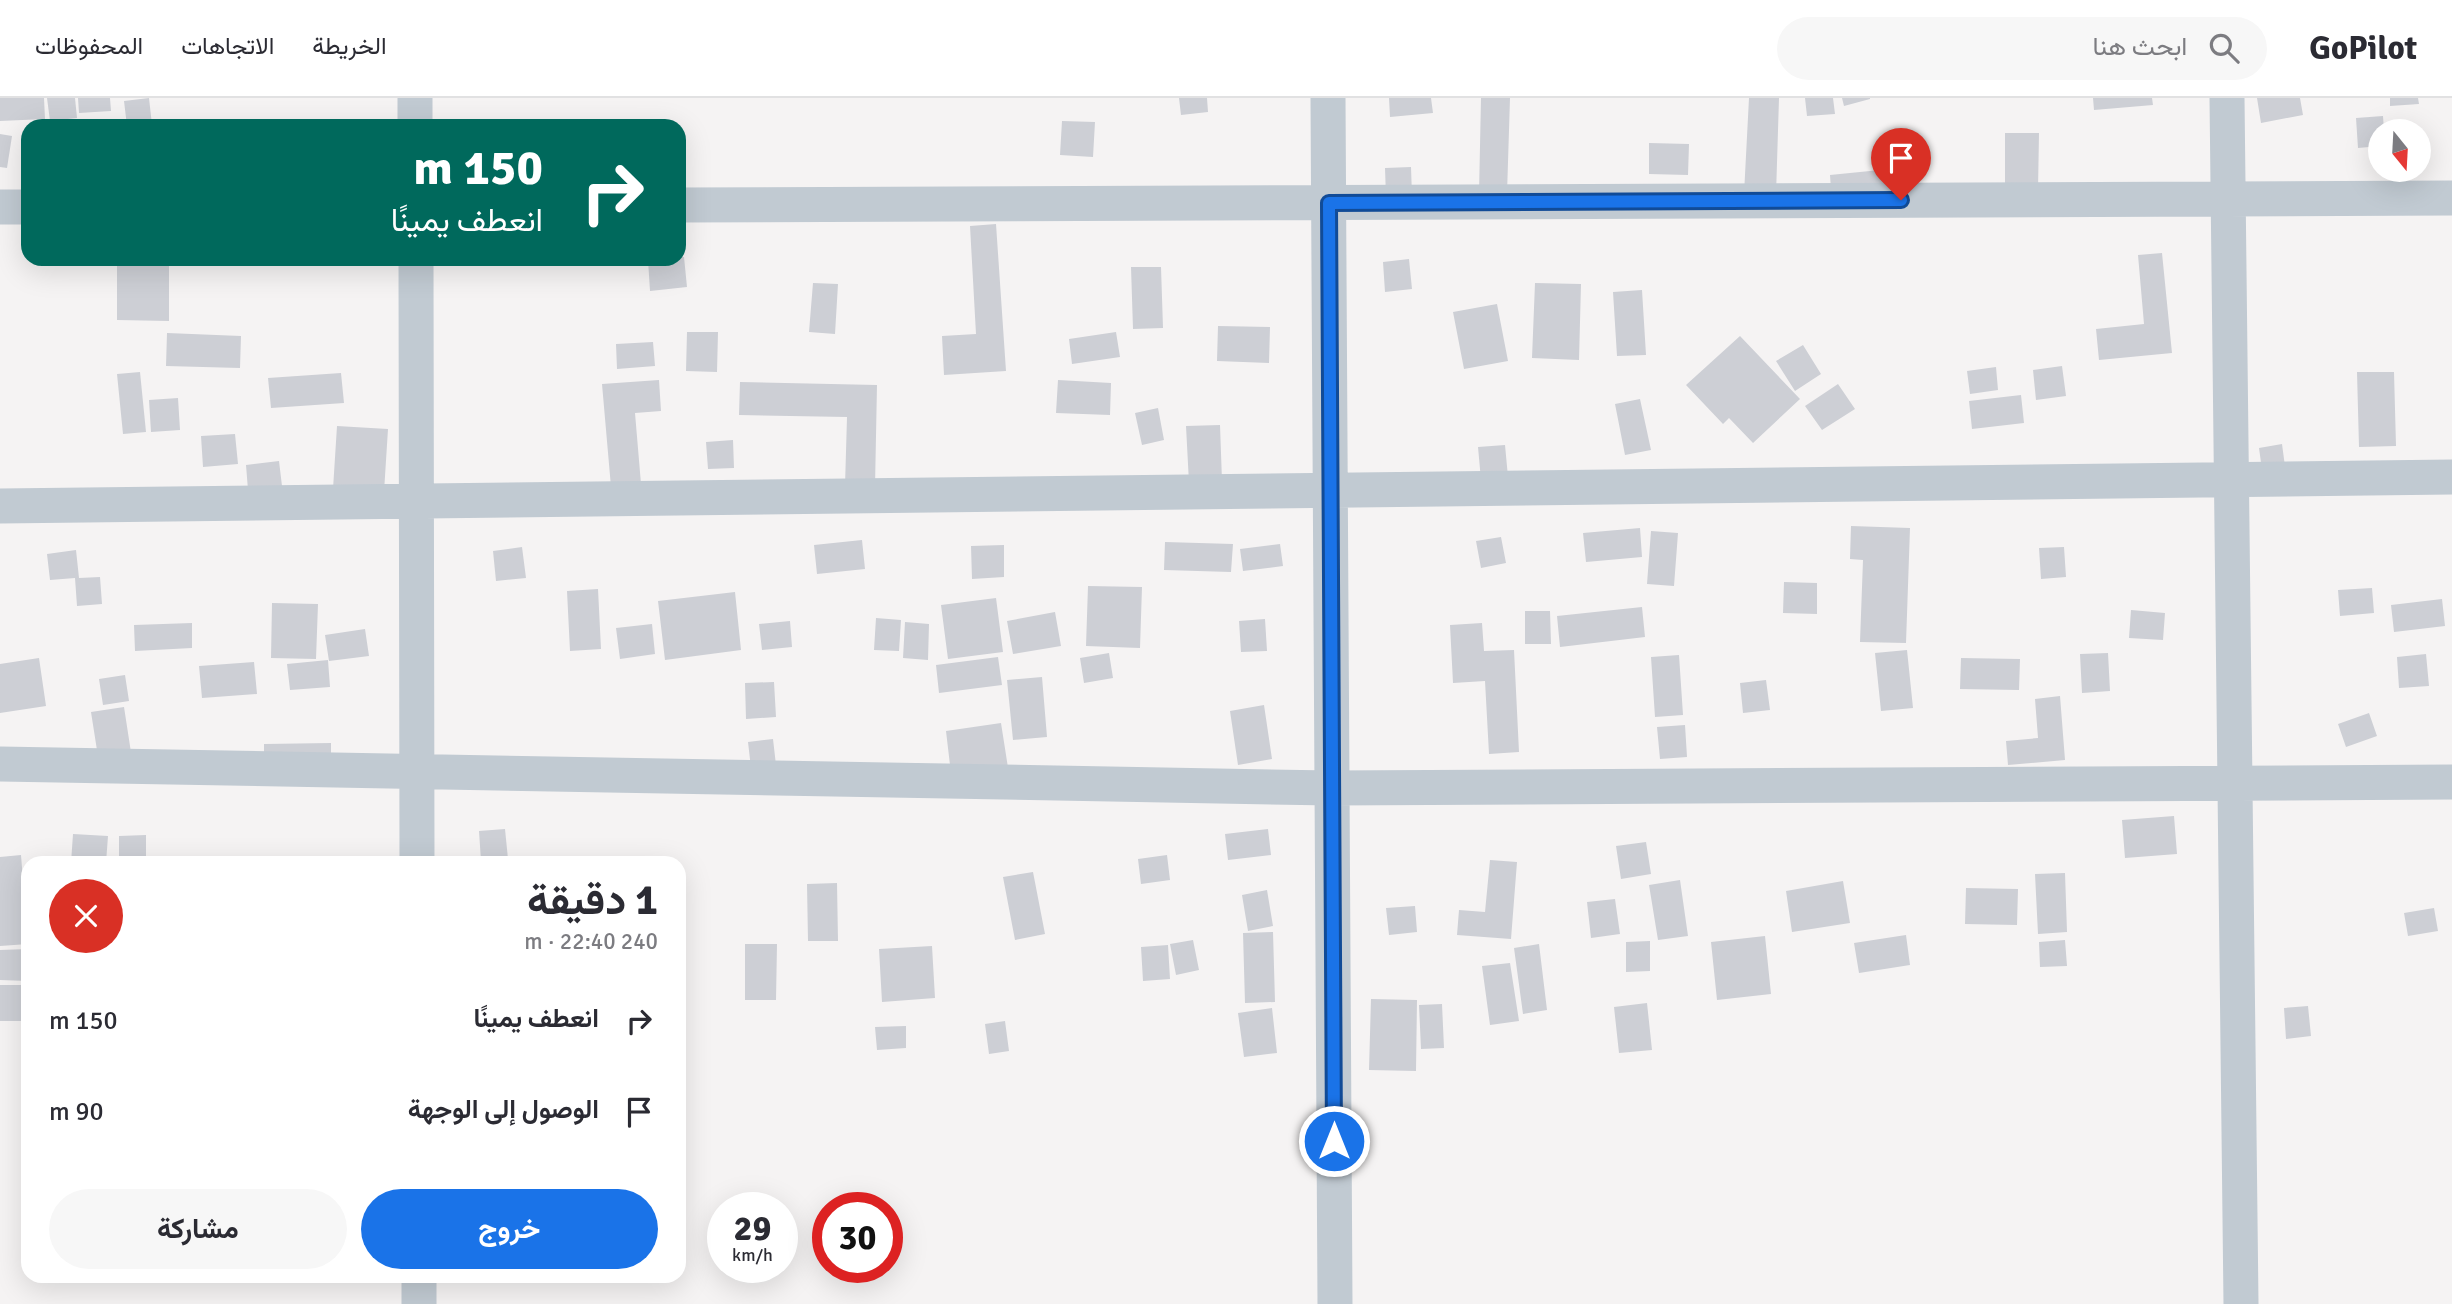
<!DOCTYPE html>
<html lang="ar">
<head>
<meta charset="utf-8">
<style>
  body { margin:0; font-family:Signika,Vazirmatn,sans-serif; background:#f7f7f7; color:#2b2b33; direction:rtl; height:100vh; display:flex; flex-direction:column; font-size:26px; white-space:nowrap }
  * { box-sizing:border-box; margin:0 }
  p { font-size:23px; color:#7c7c81 }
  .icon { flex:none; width:38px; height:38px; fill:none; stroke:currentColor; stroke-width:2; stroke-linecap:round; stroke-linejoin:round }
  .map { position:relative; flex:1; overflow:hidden; direction:ltr }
  .panel { position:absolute; left:21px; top:758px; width:665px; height:427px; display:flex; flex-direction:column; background:#fff; border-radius:21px; box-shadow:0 7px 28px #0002; direction:rtl }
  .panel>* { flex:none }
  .guide { position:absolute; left:21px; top:21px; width:665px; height:147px; border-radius:21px; box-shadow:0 7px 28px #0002; direction:rtl; background:#00695c; color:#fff; overflow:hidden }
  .needle { width:46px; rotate:162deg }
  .controls { position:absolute; left:2368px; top:21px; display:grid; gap:14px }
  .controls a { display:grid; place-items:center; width:63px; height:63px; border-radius:50%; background:#fff; box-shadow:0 7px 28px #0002; font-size:35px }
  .speed { position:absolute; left:707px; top:1094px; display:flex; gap:14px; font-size:35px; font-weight:700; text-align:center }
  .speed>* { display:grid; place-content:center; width:91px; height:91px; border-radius:50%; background:#fff; box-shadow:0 7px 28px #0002; line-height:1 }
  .speed small { font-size:18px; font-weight:400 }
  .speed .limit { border:10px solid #d22; background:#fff; color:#111 }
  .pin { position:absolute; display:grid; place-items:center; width:60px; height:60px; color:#fff; margin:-72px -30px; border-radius:50% 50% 50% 0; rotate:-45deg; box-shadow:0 0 7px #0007 }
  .pin .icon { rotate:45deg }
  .me { position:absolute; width:77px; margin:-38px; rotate:0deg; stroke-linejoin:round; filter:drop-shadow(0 0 5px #0008) }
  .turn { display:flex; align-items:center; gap:24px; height:147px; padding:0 28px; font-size:32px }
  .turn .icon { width:91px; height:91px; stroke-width:2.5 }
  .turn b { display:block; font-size:49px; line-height:60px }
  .round { display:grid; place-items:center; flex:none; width:74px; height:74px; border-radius:37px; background:#f7f7f7 }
  .head { display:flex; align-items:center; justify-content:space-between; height:119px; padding:0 28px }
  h1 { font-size:42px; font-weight:700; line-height:52px }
  .action { display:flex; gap:14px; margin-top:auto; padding:14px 28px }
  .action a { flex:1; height:80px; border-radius:42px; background:#1a73e8; color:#fff; font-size:28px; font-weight:700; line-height:80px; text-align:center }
  .action a+a { background:#f7f7f7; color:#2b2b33 }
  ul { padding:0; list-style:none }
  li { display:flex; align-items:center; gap:21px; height:91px; padding:0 28px }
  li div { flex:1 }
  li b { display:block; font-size:26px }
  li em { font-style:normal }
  header { display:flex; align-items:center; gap:42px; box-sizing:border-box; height:98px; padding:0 35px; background:#fff; border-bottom:2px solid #e1e1e2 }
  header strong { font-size:33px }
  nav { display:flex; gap:38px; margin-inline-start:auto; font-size:24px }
  .search { width:490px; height:63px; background:#f7f7f7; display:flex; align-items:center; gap:18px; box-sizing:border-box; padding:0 24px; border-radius:38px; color:#7c7c81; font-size:26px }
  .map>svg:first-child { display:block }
</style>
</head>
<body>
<header>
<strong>GoPilot</strong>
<div class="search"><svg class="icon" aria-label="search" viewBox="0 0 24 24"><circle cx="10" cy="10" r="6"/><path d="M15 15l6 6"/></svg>ابحث هنا</div>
<nav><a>الخريطة</a><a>الاتجاهات</a><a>المحفوظات</a></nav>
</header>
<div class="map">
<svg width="2452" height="1206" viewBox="0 0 2452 1206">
  <rect width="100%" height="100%" fill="#f5f3f3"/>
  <path fill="#cdcfd5" d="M0,0H44L45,21L0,23Z
    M47,0H75L77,20L50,23Z
    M78,0H110L111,13L79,15Z
    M149,0L152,27L127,28L124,3Z
    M1179,0H1207L1208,14L1181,17Z
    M1389,0H1431L1433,15L1390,19Z
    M1481,0H1510L1507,96H1479Z
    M1749,0H1779L1776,97L1744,96Z
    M1805,0H1833L1835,16L1807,18Z
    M1842,0H1870V1L1844,8Z
    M2093,0H2152L2153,7L2094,12Z
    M2257,0H2300L2303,17L2261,25Z
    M2390,0H2418L2419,6L2390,8Z
    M2383,18L2384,33H2380V48L2358,50L2356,20Z
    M1062,23L1095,24L1093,59L1060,57Z
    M2005,35H2039L2038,92H2005Z
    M0,36L12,38L7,70L0,69Z
    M1649,45L1689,46L1688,77L1649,76Z
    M1411,69L1412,98L1386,99L1385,70Z
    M1890,71L1893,99L1832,105L1830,77Z
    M996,126L1006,273L944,277L942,238L976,236L970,128Z
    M2162,155L2172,255L2099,262L2096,231L2144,226L2138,157Z
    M679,159H684L687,189L650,193L648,162L679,161Z
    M1409,161L1412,191L1385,194L1383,164Z
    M117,165L169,166V223L117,222Z
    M1131,169H1161L1163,230L1133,231Z
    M813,185L838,186L835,236L809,234Z
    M1535,185L1581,186L1579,262L1532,260Z
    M1642,192L1646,257L1617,258L1613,194Z
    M1497,206L1508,263L1464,271L1453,214Z
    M1218,228L1270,229L1269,265L1217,263Z
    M687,234H718L717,274L686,273Z
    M1116,234L1120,259L1072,266L1069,241Z
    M167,235L241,238L240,270L166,268Z
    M1740,238L1800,301L1753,345L1729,320L1723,326L1686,287Z
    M653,244L655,268L617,271L616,246Z
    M1803,247L1821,276L1795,293L1776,263Z
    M2062,268L2066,298L2036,302L2033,272Z
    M1996,269L1998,292L1970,296L1967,273Z
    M140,274L146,334L123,336L117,276Z
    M2357,274H2394L2396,348L2359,349Z
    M341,275L344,305L271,310L268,280Z
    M659,282L661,313L635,315L641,386L611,389L602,286Z
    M1058,282L1111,285L1110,317L1056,315Z
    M740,284L877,287L875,389L845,388L847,319L739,317Z
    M1838,286L1855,311L1822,332L1805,308Z
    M2021,297L2024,325L1972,331L1969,303Z
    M178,300L180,332L151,334L149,302Z
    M1640,301L1651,352L1625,357L1615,306Z
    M1158,310L1164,342L1142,347L1135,315Z
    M1220,327L1222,383L1189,385L1186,328Z
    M337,328L388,331L384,394L333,391Z
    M235,336L238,366L203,369L201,338Z
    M733,342L734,370L708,371L706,344Z
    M2282,346L2286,376L2263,379L2259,350Z
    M1505,347L1508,379L1481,382L1478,349Z
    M279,363L282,388L248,392L246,367Z
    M1851,428L1910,430L1906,545L1860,544L1863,462L1850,461Z
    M1640,430L1642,459L1586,464L1583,435Z
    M1651,433L1678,435L1674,488L1647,486Z
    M1501,439L1506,465L1481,470L1476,443Z
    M862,442L865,471L817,476L814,447Z
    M1165,444L1233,446L1231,474L1164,472Z
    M1280,446L1283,468L1243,473L1240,451Z
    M1004,447V479L972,481L971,448Z
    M522,449L526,480L496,483L493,453Z
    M2064,449L2066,479L2041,481L2039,450Z
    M76,452L79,480L100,479L102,506L77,508L75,480L50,482L47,456Z
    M1784,484L1817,485V516L1783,515Z
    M1088,488L1142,489L1140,550L1086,548Z
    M2372,490L2374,515L2340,518L2338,492Z
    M598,491L601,551L570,553L567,493Z
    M735,494L741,552L665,562L658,503Z
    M996,500L1003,554L948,561L941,507Z
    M2442,501L2445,528L2394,534L2391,507Z
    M272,505L318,506L316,561L271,560Z
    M1642,509L1645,539L1560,549L1557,518Z
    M2131,512L2165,515L2163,542L2129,540Z
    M1525,513H1550L1551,546H1525Z
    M1055,514L1061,548L1013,556L1007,523Z
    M876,520L901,522L899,553L874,552Z
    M1265,521L1267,553L1241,554L1239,523Z
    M790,523L792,549L762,552L759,526Z
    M905,524L929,526L928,562L903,560Z
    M192,525V550L135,553L134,527Z
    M1482,525L1484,553L1514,552L1519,654L1489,656L1485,583L1453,585L1450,527Z
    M652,526L655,556L620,561L616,530Z
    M365,531L369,558L329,563L325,537Z
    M1907,552L1913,610L1881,613L1875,555Z
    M1109,555L1113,580L1084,585L1080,560Z
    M2108,555L2110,593L2082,595L2080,556Z
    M2426,556L2429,588L2399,590L2397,559Z
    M1679,557L1683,617L1655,619L1651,559Z
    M998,559L1002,587L939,595L936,567Z
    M39,560L46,608L0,615V566Z
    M1961,560L2020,561L2019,592L1960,591Z
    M328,562L330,589L290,592L287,566Z
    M254,564L257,596L202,600L199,568Z
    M125,577L129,603L103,607L99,581Z
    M1042,579L1047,639L1013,642L1007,582Z
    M1766,582L1770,612L1743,615L1740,585Z
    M774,584L776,619L746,621L745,585Z
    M2060,598L2065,662L2008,667L2006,643L2038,640L2035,601Z
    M1264,607L1272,661L1238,667L1230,613Z
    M124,609L132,661L99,665L91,614Z
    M2369,615L2377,638L2346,649L2338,626Z
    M1001,625L1009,676L952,684L946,633Z
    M1685,627L1687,659L1660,661L1657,629Z
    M773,641L776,667L751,670L748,644Z
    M331,645V676L264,677V646Z
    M2174,718L2177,756L2125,760L2122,722Z
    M505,731L508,761L481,763L479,733Z
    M1268,731L1271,757L1228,762L1225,736Z
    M73,736L108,738L106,765H71Z
    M146,737V765H119V738Z
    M1646,744L1651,776L1621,781L1616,748Z
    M21,757L28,846L0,848V759Z
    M1167,757L1170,782L1141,786L1138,761Z
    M1490,762L1517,764L1511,841L1457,837L1459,812L1485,814Z
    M1033,774L1045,836L1015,842L1003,779Z
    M2065,775L2067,834L2038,836L2035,776Z
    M1680,782L1688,838L1658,842L1649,787Z
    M1843,783L1850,825L1792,834L1786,793Z
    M837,785L838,843H808L807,786Z
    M1966,790L2018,791L2017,827L1965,826Z
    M1267,792L1273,828L1248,833L1242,797Z
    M1615,801L1620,836L1591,840L1587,804Z
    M1415,808L1417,834L1389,837L1386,810Z
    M2434,810L2438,833L2408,838L2404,815Z
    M1273,834L1275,904L1245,905L1243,835Z
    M1906,837L1910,867L1859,875L1854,845Z
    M1765,838L1771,896L1717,902L1711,844Z
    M1193,842L1199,872L1176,877L1170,846Z
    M2065,842L2067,868L2040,869L2039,844Z
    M1650,843V873L1626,874V844Z
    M745,846H777L776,902H745Z
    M1539,846L1547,912L1523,916L1514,850Z
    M1168,847L1170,881L1143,883L1141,849Z
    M932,848L935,900L882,904L879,851Z
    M28,851V883L0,882V852Z
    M1510,865L1519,923L1490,927L1482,868Z
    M0,887H25L24,923H0Z
    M1371,901L1417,902L1416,973L1369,972Z
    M1647,905L1652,952L1619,955L1614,909Z
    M1442,906L1444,950L1421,951L1419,907Z
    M2308,908L2311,938L2286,941L2284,910Z
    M1272,910L1277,955L1244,959L1238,915Z
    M1005,923L1009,953L989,956L985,926Z
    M906,928V950L877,952L875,929Z"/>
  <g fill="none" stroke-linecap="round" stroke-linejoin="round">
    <path stroke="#c1cad2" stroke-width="35" d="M415,0V28
      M1328,0L1335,1206
      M2227,0L2241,1206
      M679,107L2452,100
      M0,109H28
      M416,161L417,765
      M0,408L2452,379
      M0,666L1332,690L2452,684
      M419,1178V1206"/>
  </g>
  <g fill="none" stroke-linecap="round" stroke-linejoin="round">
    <g stroke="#114b97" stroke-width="18">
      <path id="route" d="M1334,1043L1329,105L1901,102"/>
    </g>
    <use href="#route" stroke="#1a73e8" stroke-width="12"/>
  </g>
</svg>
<div class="controls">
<a><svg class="needle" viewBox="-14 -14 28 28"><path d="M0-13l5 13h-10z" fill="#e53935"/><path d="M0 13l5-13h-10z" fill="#7c7c81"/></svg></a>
</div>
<div class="speed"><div>29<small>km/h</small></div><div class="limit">30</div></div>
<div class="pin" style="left:1901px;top:102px;background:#d93025"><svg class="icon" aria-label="arrive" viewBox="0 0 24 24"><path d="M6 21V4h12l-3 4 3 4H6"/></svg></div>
<svg class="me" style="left:1334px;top:1043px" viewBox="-20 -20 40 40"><circle r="17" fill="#1a73e8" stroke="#fff" stroke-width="3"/><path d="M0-11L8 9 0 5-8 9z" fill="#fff"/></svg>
<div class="guide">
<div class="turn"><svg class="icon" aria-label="right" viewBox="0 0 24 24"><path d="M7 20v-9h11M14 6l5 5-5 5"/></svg><div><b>150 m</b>انعطف يمينًا</div></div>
</div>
<section class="panel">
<div class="head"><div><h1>1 دقيقة</h1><p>240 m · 22:40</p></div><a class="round" style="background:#d93025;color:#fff"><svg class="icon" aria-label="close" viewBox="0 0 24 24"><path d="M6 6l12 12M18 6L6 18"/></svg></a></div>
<ul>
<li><svg class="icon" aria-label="right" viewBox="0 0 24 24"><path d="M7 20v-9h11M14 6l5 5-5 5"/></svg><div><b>انعطف يمينًا</b></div><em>150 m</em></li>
<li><svg class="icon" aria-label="arrive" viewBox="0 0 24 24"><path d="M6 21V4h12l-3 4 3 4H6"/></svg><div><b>الوصول إلى الوجهة</b></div><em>90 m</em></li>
</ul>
<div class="action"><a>خروج</a><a>مشاركة</a></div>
</section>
</div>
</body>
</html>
